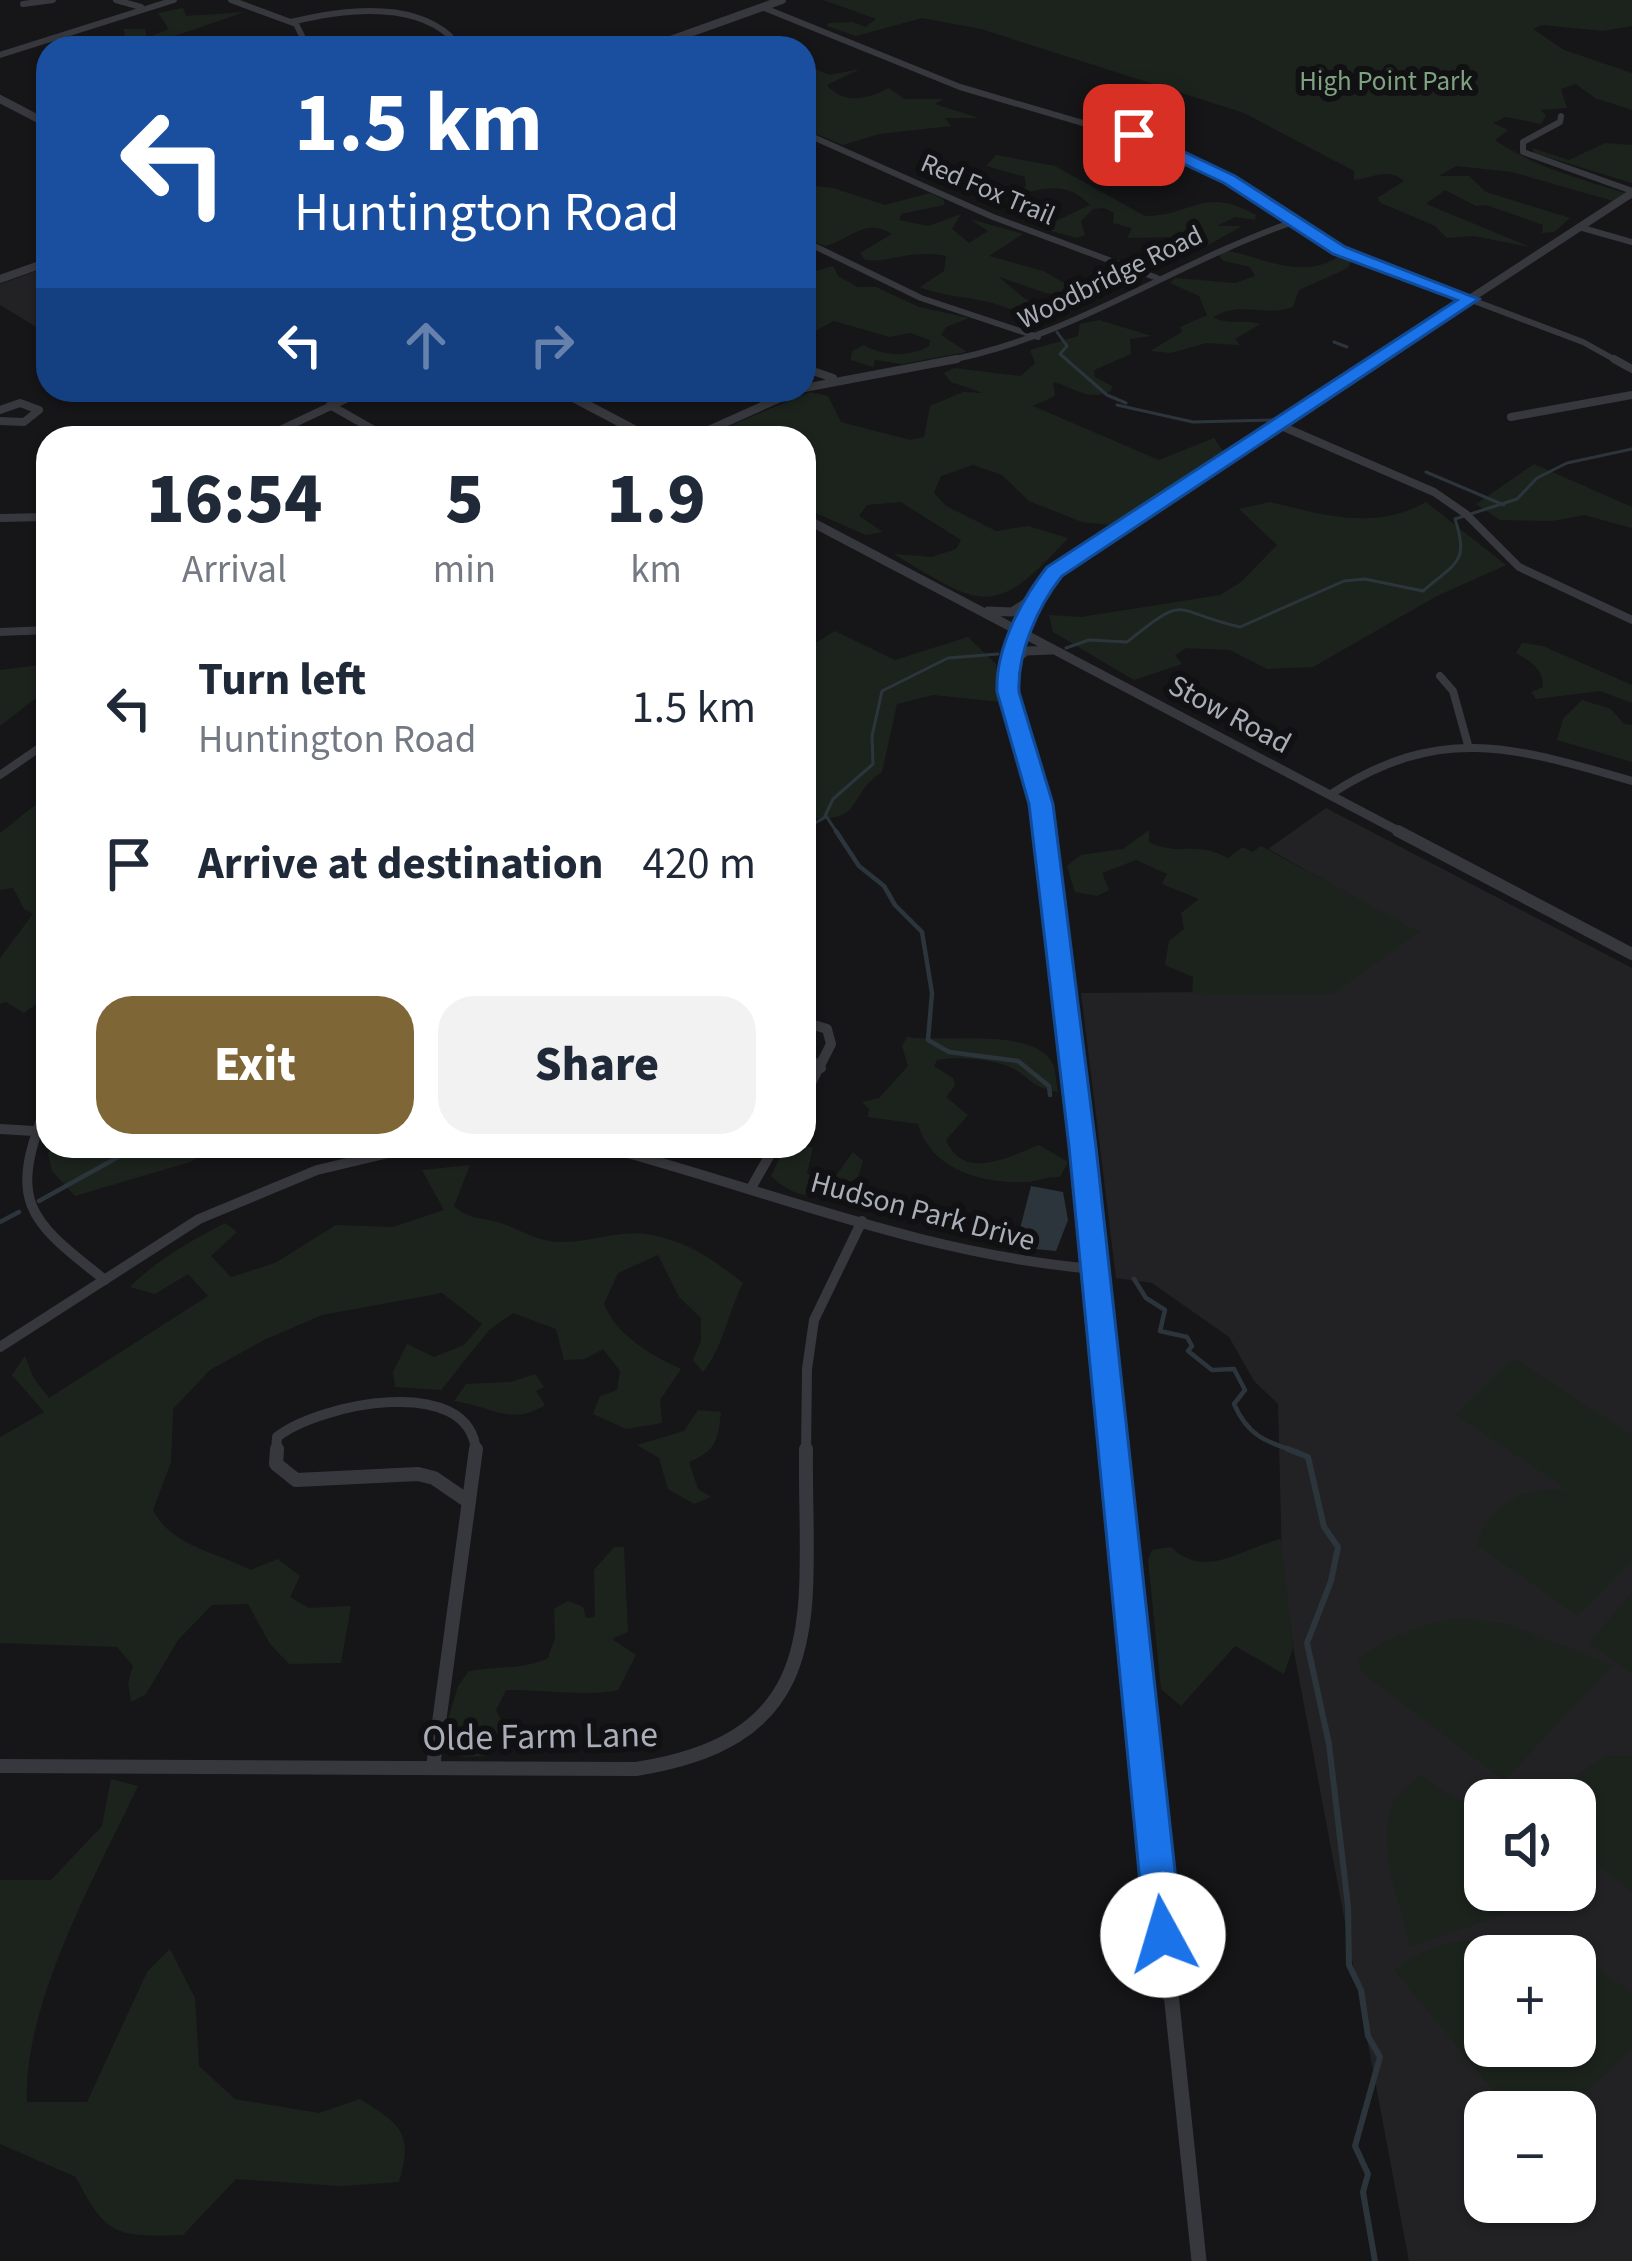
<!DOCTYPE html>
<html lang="en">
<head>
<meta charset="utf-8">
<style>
  body { margin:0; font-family:"Source Sans 3",sans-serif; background:#f2f2f3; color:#1f2937; height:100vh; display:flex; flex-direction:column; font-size:45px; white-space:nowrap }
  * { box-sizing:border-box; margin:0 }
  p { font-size:39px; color:#747a83 }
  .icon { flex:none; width:66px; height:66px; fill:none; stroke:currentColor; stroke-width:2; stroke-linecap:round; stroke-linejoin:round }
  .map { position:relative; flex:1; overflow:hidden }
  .details { position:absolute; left:36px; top:426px; width:780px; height:732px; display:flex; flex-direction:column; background:#fff; border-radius:36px; box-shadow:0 3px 9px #0004 }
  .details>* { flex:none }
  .guide { position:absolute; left:36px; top:36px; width:780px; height:366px; border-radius:36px; box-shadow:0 3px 9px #0004; background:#1a4fa0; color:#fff; overflow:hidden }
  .buttons { position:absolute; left:1464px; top:1779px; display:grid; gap:24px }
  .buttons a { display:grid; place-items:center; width:132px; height:132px; border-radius:24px; background:#fff; box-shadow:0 3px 9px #0004; font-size:60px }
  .pin { position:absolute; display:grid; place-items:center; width:102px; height:102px; color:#fff; margin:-51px; border-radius:24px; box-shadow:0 6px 18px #0006 }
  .me { position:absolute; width:132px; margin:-66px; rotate:354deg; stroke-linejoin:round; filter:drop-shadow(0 0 9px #0008) }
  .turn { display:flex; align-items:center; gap:42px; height:252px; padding:0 60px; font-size:54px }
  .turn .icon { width:156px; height:156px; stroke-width:2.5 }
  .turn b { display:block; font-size:84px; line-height:102px }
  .lanes { display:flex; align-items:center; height:114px; padding:0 60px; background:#0003; justify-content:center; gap:60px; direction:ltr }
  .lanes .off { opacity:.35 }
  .eta { display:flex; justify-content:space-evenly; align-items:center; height:204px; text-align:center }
  .eta b { font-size:72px; font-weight:800; line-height:84px }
  .cta { display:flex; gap:24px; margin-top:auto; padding:24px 60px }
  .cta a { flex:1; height:138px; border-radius:36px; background:#7e6636; color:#fff; font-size:48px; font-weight:800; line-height:138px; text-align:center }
  .cta a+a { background:#f2f2f3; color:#1f2937 }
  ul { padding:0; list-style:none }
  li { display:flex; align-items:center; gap:36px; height:156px; padding:0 60px }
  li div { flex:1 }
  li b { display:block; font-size:45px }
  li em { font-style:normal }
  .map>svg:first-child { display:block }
</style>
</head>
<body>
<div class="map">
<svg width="1632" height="2261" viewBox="0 0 1632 2261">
  <rect width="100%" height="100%" fill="#161618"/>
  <path fill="#222225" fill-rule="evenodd" d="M48,267V334L0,305V284Z
    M1326,808L1632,968V2261H1409L1294,1652L1282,1561L1278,1404L1254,1381L1229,1337L1152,1283L1116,1278L1081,993L1336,991L1414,931L1268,849ZM1485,1800H1575V1890H1485ZM1485,1956H1575V2046H1485ZM1485,2112H1575V2202H1485Z"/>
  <path fill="#1c231d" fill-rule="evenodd" d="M823,0H1632V26L1603,31L1542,25L1533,29L1564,50L1632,73V110L1595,98L1576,84L1561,89L1567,108L1541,110L1546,116L1541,124L1506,117L1493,123L1508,130L1495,140C1532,166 1583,180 1625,193L1613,201L1512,172L1456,166L1439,176H1469L1486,192L1570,218L1554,232L1542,233L1543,225L1486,205L1476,206L1445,190L1426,204L1530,247L1473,236L1447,238L1435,226L1381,203L1377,198L1404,181C1389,167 1372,178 1354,180V171L1244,113L981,29L922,18L856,36L827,26L828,23L853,22L866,27L876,19Z
    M183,8L186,16L245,12C203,25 107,67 69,41H107L125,36L124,29H145L147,38L169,29L158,13Z
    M804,64L829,75L860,69L827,85C843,105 868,99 889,88L904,99H944L935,104L979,118H945L951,126L879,134L843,145L804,129Z
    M1605,143L1632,145V183L1534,153L1532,148L1569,160Z
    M996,155L1055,166L1145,216C1192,216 1204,185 1256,215L1255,220L1235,217L1217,226H1242L1203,248L1188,250L1180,237L1127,238L1132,228L1113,223L1114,213L1104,208L1093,209L1081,221L1085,235L1077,238L1041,228L1090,205C1067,181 1048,188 1018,194L1026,186L1025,177L986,166Z
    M804,185L833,188L885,205L930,193L944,200V205L901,214L899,220L928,226L961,214L952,229L969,243L988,231L970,219L1023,234L989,256L1043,271L1073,288L1103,296L1096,300L1046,293L999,277L1025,299L1077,310L1028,321C1001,295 953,301 920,287L944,271L946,256C909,249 891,263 865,260L860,253L892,234C864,217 852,239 825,246L804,237Z
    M1229,251C1268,259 1303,281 1341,255L1352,259L1348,268L1299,290L1293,307C1262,318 1244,300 1213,317C1229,326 1243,319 1260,324L1235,339L1240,345L1206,343L1171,353L1150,351L1182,332L1180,327L1207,315L1199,296L1170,283L1175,278L1235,283L1255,276L1250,267L1224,261L1216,253Z
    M833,266L838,276L858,287H876L919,307L969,318L946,327L941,335L967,352L902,364L875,360L873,367L851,360L852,351L864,345C884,357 910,357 929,346L930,340L910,333L890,337L834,321L804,337V274Z
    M1099,320L1152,336L1130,339L1131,354L1094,370L1095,377L1112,386L1111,391C1089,402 1075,388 1053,382L1055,396L1033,406L1159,460L1214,438L1223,451L1111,525L1082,522L1029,501L1002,475L973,465L941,476L934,493L946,506L996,531L1028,526L1068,538C995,618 984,609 894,554L932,557L956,549L961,540L901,502L867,505L859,516L883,532L866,535L804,508V438H701L810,392L828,396L841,422L910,440L924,437L930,406L963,392L983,393L951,382L944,373L954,368L1021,376L1035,363L1030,350L1078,336L1080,324Z
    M1534,464L1632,507V528L1584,515L1552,521L1500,520L1476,504Z
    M1270,502C1324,515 1374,531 1426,502L1506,565L1437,596L1313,667L1267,669L1230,650L1186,648L1175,655L1182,664L1134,680L1053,632L1049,615L1081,617L1220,595L1241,582L1277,545L1239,509Z
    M835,631L895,660L968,637L996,664L1001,702L933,695L897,704L882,772C845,796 866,825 804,817V650Z
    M1522,643L1543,646L1632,685V703L1600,691L1536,699L1531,692L1543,687C1543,668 1531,662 1516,653Z
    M48,664V689L0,726V670Z
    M1582,700L1611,709L1624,724L1632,725V762L1557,740L1563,719Z
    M48,795V996L24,1013L6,1002L0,1004V958L33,914L24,909L13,888L0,890V833Z
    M1149,830V842C1178,857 1195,840 1228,858L1243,847L1252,852L1261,846L1419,932L1333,994L1192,995L1193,977L1165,965L1169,941L1184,929L1181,913L1199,899L1162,884L1167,874L1136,860L1102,873L1109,890L1097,896L1075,892L1067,866L1081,855L1123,849Z
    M907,1037C943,1043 1034,1026 1053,1064C1056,1071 1056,1084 1058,1092C1030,1086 1036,1083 1016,1070C998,1059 957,1056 937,1060L934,1066L953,1078L955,1086L946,1097L968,1115L946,1140C964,1182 1008,1157 1039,1145L1068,1162L1060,1177C1045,1176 1038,1182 1024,1182C980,1184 930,1168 918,1124L868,1117L869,1109L862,1102L879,1098L908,1066L902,1046Z
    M53,1146H218L190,1162L75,1196L52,1171L48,1153Z
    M785,1146L813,1147L807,1174L832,1181L853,1152L863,1161L858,1177C826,1198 801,1205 771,1176Z
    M470,1165L454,1206C466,1218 480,1218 497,1222C519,1228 535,1241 559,1242C591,1243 620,1228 652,1235C688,1242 714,1260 743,1283C728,1312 724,1346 703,1372L693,1360L701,1341V1318L679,1297L658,1255L618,1273L604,1304C617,1336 651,1355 681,1369L660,1400L662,1423L626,1429L593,1414L600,1396L617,1390L620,1371L603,1349L585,1359L564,1360L556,1329L513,1313L489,1330L441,1390L395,1387L393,1372L407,1344L434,1357L464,1345L482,1324L442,1293L322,1315L264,1340L210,1370L173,1409L171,1462L153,1510C172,1547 215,1551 250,1570L278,1559L300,1576L290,1597L309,1608L351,1606L341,1663L289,1664L270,1644L248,1604L212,1605L178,1640L146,1694L131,1702L128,1683L133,1666L117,1647L0,1643V1437L44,1412L12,1375L25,1356L33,1377L49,1398L208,1296L188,1274L155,1294L130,1287C156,1260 191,1241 225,1223L237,1232L211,1256L231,1277L275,1263L336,1225L393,1227L444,1210L422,1170Z
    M1514,1358L1632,1435V1560L1578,1616L1477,1545C1489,1500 1526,1487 1568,1490L1456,1415Z
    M535,1374L544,1387L536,1391L545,1405C511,1427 489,1405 454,1401L466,1384L511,1382Z
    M698,1410L721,1412C718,1440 716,1451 689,1462L698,1489L711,1497L694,1504L668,1489L659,1458L637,1445L684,1431Z
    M1281,1539L1293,1648L1284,1674L1235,1646L1181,1706L1161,1689L1148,1560L1152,1550L1171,1547C1205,1581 1244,1547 1281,1539Z
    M614,1547H624L628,1632L612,1639L636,1655L618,1690C590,1697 538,1689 506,1690L496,1710L506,1729L486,1756L462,1757L445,1730L458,1686L469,1671C497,1666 523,1670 548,1658L555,1638L554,1609L568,1601L583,1607L586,1618L595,1617L594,1570Z
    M1632,1592V1673L1589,1643Z
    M1463,1618L1507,1624L1613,1665L1504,1781L1360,1671L1359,1658C1391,1636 1424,1622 1463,1618Z
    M1606,1756H1632V1892L1575,1847V1800H1537Z
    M1420,1775L1485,1817V1890H1550L1518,1909L1410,1947C1401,1901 1375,1851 1393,1803C1397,1793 1412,1783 1420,1775Z
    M111,1779L138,1786C96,1875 23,2003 27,2102H87L147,1972L170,1949L195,1998L199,2066L235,2099L319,2113L360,2099C400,2125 414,2131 399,2182L341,2186L236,2179L183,2235C118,2237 106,2237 76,2177L0,2144V1880H51L102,1826Z
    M1524,1937L1566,1949L1632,1992V2049L1564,2112H1511L1394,1970C1435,1939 1474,1938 1524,1937ZM1485,1956H1575V2046H1485Z"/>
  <path fill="#2c353c" d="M1031,1186L1063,1192L1068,1220L1056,1251L1035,1249L1017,1240Z"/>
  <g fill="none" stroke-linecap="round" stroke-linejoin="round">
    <path stroke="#2c353c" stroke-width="3" d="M1057,332L1067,346L1060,354L1107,395L1126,403
      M1334,342L1347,347
      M1117,405L1193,422L1275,420
      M1426,472L1504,505
      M1066,648L1089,640L1127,642C1190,592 1169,611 1240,627L1344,581L1365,579L1423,591C1455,563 1470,563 1455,519L1517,499L1537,478L1567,463L1632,449
      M826,816L838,834
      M804,829L824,818L833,799L873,764L872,736L882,691L948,658L998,654"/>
    <path stroke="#2c353c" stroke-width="4.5" d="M836,831L859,866L884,886L895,905L922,932L932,993L928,1040L949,1052L1018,1061L1049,1086L1050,1095
      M39,1201L138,1146
      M0,1222L19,1212
      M1134,1279L1146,1298L1165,1310L1160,1331L1187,1337L1192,1346L1188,1351L1212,1370L1234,1369L1245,1390L1234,1404C1248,1436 1266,1442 1297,1452"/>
    <path stroke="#2c353c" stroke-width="6" d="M1288,1449L1308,1457L1324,1527L1338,1547L1331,1581L1307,1643L1329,1744L1348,1906L1349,1965L1361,1990L1368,2036L1380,2057L1355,2146L1368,2174L1363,2192L1375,2261"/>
    <path stroke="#37383d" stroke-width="6" d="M116,0L141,7
      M231,0L296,24L308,48
      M23,4L53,0
      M762,7L960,87L1168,148L1230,180L1339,250L1583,342L1619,362
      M291,22C340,10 410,0 450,36L444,48
      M0,55L174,0
      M1561,116L1560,122L1523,142V152L1632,191
      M804,133L993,217L1157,278
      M1579,227L1632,242
      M804,241L921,298L1038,337
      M939,362C1066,341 1170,265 1290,223"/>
    <path stroke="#37383d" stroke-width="8" d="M1614,359L1632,369
      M804,368L833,378
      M804,388L957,359
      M330,405L388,438
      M0,410L20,403L39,410L24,422L0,421
      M1511,417L1632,395
      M1279,425L1434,492L1466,514L1519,567L1632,620
      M263,438L365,390
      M691,438L798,390
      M0,518L48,517
      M0,632L48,630
      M1440,676L1453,691L1468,745
      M0,775L48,742
      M1331,794C1440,723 1515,747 1632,781"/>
    <path stroke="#37383d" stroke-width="10" d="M804,1022L827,1029L831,1044L804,1097
      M804,1054L821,1068
      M48,1102C8,1201 25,1218 105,1280
      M0,1129L34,1131
      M602,1146C767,1190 924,1255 1095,1269
      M751,1188L775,1146
      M0,1347L199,1219L317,1170L418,1146
      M276,1452L277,1437C318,1404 471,1372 476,1452
      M806,1452L807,1369L814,1320L862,1221"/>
    <path stroke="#37383d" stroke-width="14" d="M277,1449L276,1464L296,1480L418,1474L434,1478L469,1502
      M0,1766L636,1769C837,1738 804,1609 806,1449
      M433,1767L476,1449"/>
    <path stroke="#37383d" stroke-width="8" d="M648,48L782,0
      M0,99L48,124
      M0,279L48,262
      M1373,362L1632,193"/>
    <path stroke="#37383d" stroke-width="9" d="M559,390L650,438
      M804,518L1404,834
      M988,611L1012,612L1029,601
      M1010,664L1026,651L1051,650
      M1045,834C1030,710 964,671 1070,559L1377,359"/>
    <path stroke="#37383d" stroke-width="12" d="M1044,831L1114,1452
      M1398,831L1632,954"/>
    <path stroke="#37383d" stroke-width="15" d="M1114,1449L1199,2261"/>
  </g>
  <path fill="#1a73e8" stroke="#114b97" stroke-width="3" d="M1129,131H1140L1235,176L1345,247L1479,299L1062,576C1038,606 1017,653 1019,692L1053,804L1096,1147L1182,1935L1176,1948L1163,1953L1150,1948L1145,1935L1069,1147L1029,804L997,692C995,649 1021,600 1047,567L1457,300L1333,254L1224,183L1129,138Z"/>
  <g text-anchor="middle" stroke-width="12" stroke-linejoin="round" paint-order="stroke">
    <g font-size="27" fill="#7fa381" stroke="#111113">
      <text x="1386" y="90">High Point Park</text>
    </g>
    <g font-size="27" fill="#a8adb8" stroke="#111113">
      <text transform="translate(988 189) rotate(23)" y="9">Red Fox Trail</text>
      <text transform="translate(1110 277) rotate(-26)" y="9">Woodbridge Road</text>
    </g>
    <g font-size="30" fill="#a8adb8" stroke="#111113">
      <text transform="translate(1230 714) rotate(28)" y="10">Stow Road</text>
      <text transform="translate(923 1211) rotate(15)" y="10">Hudson Park Drive</text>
    </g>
    <g font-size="36" fill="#a8adb8" stroke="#111113">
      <text transform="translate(540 1735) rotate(-1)" y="13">Olde Farm Lane</text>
    </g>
  </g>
</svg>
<div class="buttons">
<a><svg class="icon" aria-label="sound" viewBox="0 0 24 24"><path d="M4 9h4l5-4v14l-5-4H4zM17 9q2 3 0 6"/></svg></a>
<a>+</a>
<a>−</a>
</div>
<div class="pin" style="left:1134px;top:135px;background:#d93025"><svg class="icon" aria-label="arrive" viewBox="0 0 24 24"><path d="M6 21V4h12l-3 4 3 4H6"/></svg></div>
<svg class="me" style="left:1163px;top:1935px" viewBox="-20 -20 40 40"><circle r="19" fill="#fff"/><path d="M0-13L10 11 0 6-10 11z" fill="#1a73e8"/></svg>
<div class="guide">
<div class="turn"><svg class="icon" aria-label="left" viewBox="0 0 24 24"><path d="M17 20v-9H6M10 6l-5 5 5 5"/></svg><div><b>1.5 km</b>Huntington Road</div></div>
<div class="lanes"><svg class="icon" aria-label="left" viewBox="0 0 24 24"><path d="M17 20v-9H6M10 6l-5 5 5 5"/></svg><svg class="icon off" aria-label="ahead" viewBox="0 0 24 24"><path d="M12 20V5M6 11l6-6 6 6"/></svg><svg class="icon off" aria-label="right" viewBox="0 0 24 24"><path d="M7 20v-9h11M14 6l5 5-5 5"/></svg></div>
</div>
<section class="details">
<div class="eta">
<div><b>16:54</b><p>Arrival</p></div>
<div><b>5</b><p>min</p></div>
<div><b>1.9</b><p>km</p></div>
</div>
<ul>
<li><svg class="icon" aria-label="left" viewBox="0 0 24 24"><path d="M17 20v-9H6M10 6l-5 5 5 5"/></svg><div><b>Turn left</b><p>Huntington Road</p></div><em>1.5 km</em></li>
<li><svg class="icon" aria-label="arrive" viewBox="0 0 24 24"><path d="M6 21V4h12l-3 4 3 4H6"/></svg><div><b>Arrive at destination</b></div><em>420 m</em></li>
</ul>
<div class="cta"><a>Exit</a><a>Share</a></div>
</section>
</div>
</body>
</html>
